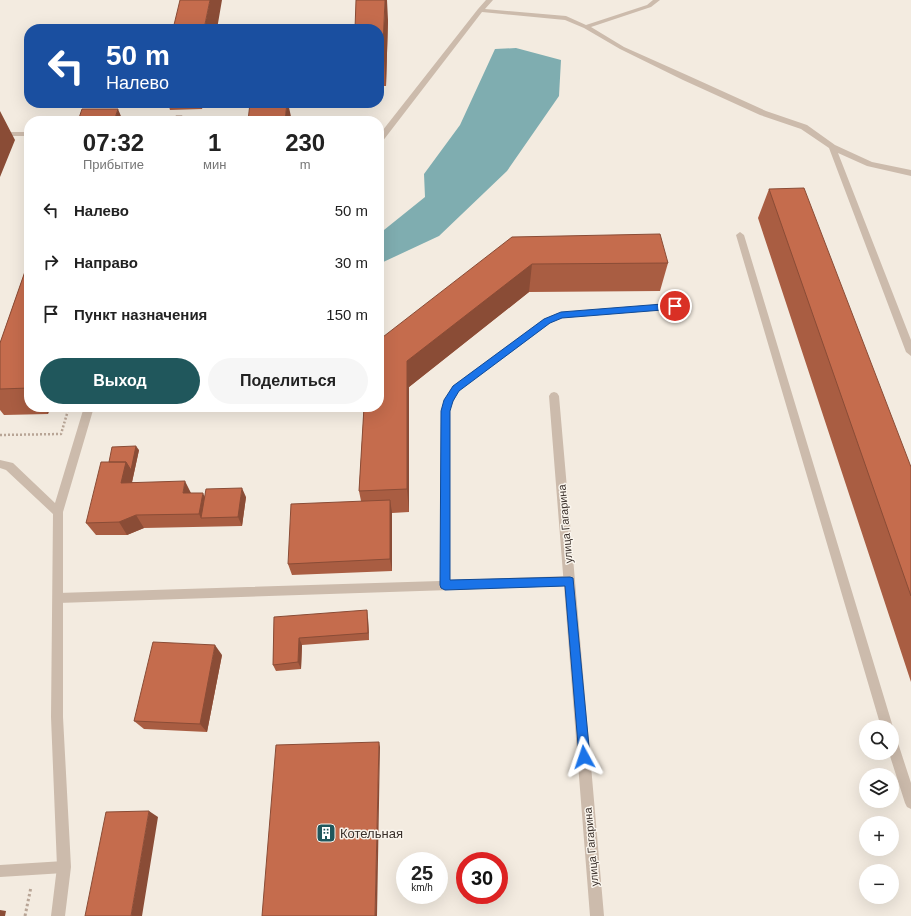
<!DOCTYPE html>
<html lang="ru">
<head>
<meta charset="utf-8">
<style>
  body { margin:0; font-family:Arial,sans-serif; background:#f6f6f6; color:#222; height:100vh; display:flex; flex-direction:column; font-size:15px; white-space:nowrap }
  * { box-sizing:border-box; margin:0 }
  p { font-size:13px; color:#767676 }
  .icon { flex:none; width:22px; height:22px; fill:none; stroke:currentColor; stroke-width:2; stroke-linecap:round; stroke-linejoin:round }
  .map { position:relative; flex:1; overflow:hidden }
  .side { position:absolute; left:24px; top:116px; width:360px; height:296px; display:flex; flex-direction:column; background:#fff; border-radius:16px; box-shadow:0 4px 16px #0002 }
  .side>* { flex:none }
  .hud { position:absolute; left:24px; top:24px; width:360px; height:84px; border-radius:16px; box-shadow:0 4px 16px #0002; background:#1a4fa0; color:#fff; overflow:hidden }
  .tools { position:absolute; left:859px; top:720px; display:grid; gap:8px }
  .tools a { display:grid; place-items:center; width:40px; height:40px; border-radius:50%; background:#fff; box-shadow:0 4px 16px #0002; font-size:20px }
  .speed { position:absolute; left:396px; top:852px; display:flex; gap:8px; font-size:20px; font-weight:700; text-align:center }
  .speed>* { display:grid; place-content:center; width:52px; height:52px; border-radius:50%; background:#fff; box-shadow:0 4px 16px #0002; line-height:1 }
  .speed small { font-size:10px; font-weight:400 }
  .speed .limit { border:6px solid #d22; background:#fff; color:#111 }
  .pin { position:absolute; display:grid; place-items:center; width:34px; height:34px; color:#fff; margin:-17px; border:2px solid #fff; border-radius:50%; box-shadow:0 1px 4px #0007 }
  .me { position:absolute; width:44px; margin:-22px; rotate:355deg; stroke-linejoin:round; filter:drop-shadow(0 0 3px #0008) }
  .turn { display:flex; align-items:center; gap:14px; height:84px; padding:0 16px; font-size:18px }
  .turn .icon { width:52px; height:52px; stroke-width:2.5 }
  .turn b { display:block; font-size:28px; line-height:34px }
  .eta { display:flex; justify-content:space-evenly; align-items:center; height:68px; text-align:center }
  .eta b { font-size:24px; font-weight:600; line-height:28px }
  .action { display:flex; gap:8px; margin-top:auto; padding:8px 16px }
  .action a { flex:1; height:46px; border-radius:24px; background:#20575c; color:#fff; font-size:16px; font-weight:600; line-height:46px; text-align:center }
  .action a+a { background:#f6f6f6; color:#222 }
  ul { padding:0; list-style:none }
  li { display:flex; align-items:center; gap:12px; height:52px; padding:0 16px }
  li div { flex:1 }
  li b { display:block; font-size:15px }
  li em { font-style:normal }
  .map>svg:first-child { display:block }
</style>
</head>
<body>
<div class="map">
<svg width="911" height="916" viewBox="0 0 911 916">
  <rect width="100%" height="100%" fill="#f3ebe0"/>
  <path fill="#7fadb0" d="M516,48L561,60L559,96L507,171L439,236L379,264V234L425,197L424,174L460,125L495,49Z"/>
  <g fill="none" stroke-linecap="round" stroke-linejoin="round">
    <path stroke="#b8a596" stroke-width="2.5" stroke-dasharray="2 2" stroke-linecap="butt" d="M0,435L61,434L69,407"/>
    <path stroke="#b8a596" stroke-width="3" stroke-dasharray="2.5 2.5" stroke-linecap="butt" d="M25,916L31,887"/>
    <path fill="#ccbbac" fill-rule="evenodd" d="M0,132H29V136H0Z
      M675,303L679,306L675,309L562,318L550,323L459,390L449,411L450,580L570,576L573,578L575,581L573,584L570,586L58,603L54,601L53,598L54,595L58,593L440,581L441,411L445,400L453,386L544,319L558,313Z
      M64,861L68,863L70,867L68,871L64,873L0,877V865Z"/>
    <path fill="#ccbbac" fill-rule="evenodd" d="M486,0H493L485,9L566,16L586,25L647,5L653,0H660L651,7L591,27L624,47L689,76L766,111L807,125L835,145L872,162L911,170V176L867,166L838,153L911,340V356L906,352L829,148L801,129L760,115L683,80L620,49L584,28L565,20L482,12L382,142H379V135L478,9Z
      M176,115H182L183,117L181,121H173Z
      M740,232L744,235L893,727L892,729V727H881L736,235Z
      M554,392L557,393L559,396L604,916H590L549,396L551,393Z
      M84,407H94L63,512V717L71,867L65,916H51L57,867L51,717L53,514L6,470L0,468V460L13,463L55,503Z
      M892,737L896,739L898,743L911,783V809L907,807L905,803L889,753H892Z"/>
  </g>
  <path fill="#a95d42" d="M388,20L386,86H379V29Z
    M168,103H203L202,109L170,110Z
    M769,189L911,467V682L758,218Z
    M512,237L668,263L660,291L529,292L409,387V512L392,513V571L292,575L288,564L361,501L359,491L364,407Z
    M29,260V407H50L48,414L4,415L0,410V343Z
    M139,450L132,482L191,493L205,497H246L242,526L144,528L127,535H96L86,523L109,462Z
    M274,617L368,618L369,640L302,645L301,669L276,671L273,665Z
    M222,655L207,732L144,729L134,721Z"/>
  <path fill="#8a4c36" d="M210,0H222L217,29H204Z
    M385,0H387L388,20L386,86L383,47Z
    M200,103H203L202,109Z
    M287,103H288L292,121H285Z
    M118,109L123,121H114Z
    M0,111L15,140L0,177Z
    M532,264L529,292L409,387V512L407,489V361Z
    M43,407H50L48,414Z
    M136,446L139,450L129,496L121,483L126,462Z
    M185,481L192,495L183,493Z
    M242,488L246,497L242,526L238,517Z
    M203,493L209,506L201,518L199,514Z
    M390,500L392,512V571L390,559Z
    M136,515L144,528L127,535L119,522Z
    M367,610L368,618L369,640L368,633Z
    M299,638L302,645L301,669L298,662Z
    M215,645L222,655L207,732L200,724Z
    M379,742L380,747L377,916H375Z
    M149,811L158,817L142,916H131Z
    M0,910L6,911L5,916H0Z"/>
  <path fill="#c56c4d" stroke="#8a4c36" d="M180,0H210L204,29H173Z
    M356,0H385L383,47L379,48V29H355Z
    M250,103H287L285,121H248Z
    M82,109H118L114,121H78Z
    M804,188L911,467V596L769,189Z
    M660,234L668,263L532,264L407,361V489L359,491L364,407H379V340L512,237Z
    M29,260V388L0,389V343Z
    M136,446L131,470L126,462H109L112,447Z
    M101,462H126L121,483L185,481L183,493H203L199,514L136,515L119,522L86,523Z
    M242,488L238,517L201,518L206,489Z
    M390,500V559L288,564L291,504Z
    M367,610L368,633L299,638L298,662L273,665L274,617Z
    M153,642L215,645L200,724L134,721Z
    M379,742L375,916H262L276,745Z
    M149,811L131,916H85L106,812Z"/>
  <path fill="#1a73e8" stroke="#114b97" d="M675,303L679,306L675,309L562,318L550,323L459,391L453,401L450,411V580L570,577L573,578L590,757L588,761L584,762L580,761L579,757L565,586L445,590L441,588L440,585L441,411L444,400L453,386L544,319L561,312Z"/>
  <defs>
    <g id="building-square" transform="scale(1)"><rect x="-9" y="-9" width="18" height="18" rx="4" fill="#20575c" stroke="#faf5ed"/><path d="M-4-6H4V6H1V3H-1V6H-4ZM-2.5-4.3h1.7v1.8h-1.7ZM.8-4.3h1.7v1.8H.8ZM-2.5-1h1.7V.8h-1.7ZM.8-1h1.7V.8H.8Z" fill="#fff"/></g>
  </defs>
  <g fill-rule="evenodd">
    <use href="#building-square" x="326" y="833"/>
  </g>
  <g text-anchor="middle" stroke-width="3" stroke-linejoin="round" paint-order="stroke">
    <g font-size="11" fill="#3a302b" stroke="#faf5ed">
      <text transform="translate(565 524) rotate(-95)" y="4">улица Гагарина</text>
      <text transform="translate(591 847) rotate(-95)" y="4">улица Гагарина</text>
    </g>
    <g font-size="13" fill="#3a302b" stroke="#faf5ed" text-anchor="start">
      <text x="340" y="838">Котельная</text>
    </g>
  </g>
</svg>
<div class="tools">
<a><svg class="icon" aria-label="search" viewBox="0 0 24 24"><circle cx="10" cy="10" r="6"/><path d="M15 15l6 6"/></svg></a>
<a><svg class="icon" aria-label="layers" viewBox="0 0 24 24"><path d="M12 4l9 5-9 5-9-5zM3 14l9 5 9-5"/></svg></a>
<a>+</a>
<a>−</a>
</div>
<div class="speed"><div>25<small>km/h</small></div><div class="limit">30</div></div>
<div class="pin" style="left:675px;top:306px;background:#d93025"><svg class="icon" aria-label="arrive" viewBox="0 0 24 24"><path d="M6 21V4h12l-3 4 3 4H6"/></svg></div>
<svg class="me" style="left:584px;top:757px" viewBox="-20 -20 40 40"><path d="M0-17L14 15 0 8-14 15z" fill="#1a73e8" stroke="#fff" stroke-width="4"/></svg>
<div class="hud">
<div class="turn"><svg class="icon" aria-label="left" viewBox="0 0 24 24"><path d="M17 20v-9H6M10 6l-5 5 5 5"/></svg><div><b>50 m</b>Налево</div></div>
</div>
<section class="side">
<div class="eta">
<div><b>07:32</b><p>Прибытие</p></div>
<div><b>1</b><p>мин</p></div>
<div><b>230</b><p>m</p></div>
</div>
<ul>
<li><svg class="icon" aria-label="left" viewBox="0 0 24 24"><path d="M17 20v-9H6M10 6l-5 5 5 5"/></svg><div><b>Налево</b></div><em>50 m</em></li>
<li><svg class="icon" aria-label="right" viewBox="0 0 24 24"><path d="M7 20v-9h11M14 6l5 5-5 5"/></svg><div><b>Направо</b></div><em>30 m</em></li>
<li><svg class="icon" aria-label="arrive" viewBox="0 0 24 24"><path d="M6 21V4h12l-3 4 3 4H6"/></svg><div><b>Пункт назначения</b></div><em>150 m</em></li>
</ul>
<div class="action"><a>Выход</a><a>Поделиться</a></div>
</section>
</div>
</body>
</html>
